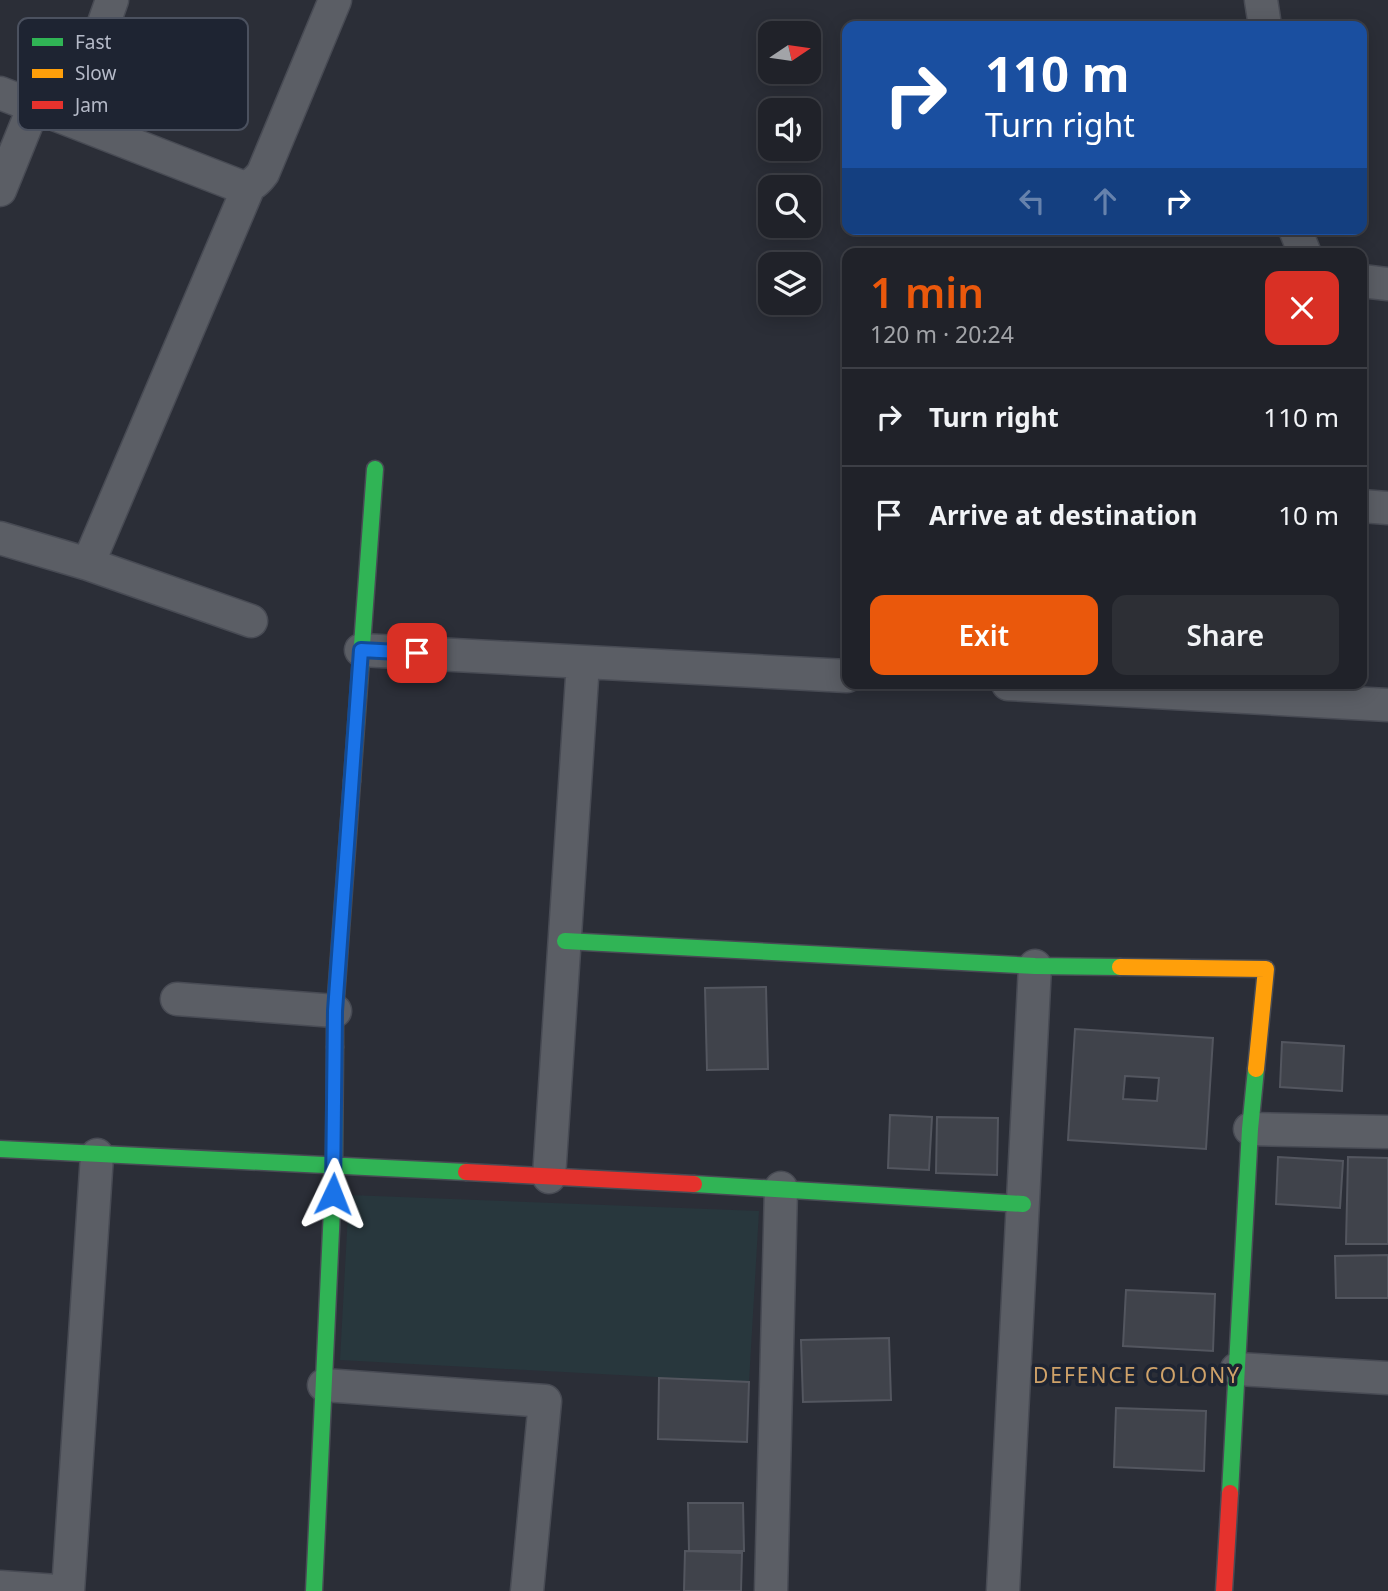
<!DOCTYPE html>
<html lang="en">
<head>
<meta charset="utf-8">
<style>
  body { margin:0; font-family:"Noto Sans",sans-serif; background:#2d2f35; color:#f1f3f6; height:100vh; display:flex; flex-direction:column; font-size:26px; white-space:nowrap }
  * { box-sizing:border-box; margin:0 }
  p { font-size:23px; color:#a2a4a8 }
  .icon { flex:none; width:38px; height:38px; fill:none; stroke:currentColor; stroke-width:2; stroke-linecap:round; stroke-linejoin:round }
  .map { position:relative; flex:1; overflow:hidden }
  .drawer { position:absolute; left:842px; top:248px; width:525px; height:441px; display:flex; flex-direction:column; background:#202229; border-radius:14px; box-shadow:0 4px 18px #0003,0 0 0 2px #3d3f46 }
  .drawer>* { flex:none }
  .top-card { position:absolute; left:842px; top:21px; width:525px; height:214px; border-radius:14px; box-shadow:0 4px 18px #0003,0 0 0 2px #3d3f46; background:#1a4fa0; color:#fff; overflow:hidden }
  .needle { width:46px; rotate:77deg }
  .tools { position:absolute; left:758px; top:21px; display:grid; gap:14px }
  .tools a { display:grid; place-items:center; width:63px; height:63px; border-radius:14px; background:#202229; box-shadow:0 4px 18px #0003,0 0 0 2px #3d3f46; font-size:35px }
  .pin { position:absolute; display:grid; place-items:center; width:60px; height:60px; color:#fff; margin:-30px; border-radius:14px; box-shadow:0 4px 10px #0006 }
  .me { position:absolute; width:77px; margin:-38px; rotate:2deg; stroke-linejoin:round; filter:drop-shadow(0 0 5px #0008) }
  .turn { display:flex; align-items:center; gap:24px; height:147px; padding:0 28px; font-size:32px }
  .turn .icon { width:91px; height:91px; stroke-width:2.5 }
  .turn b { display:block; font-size:49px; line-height:60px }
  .lanes { display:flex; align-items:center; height:66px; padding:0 28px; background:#0003; justify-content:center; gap:35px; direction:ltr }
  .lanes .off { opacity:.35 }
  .round { display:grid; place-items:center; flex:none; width:74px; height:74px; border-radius:14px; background:#2d2f35 }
  .head { display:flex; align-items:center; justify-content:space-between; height:119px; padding:0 28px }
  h1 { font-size:42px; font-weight:600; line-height:52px; color:#ea580c }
  .button { display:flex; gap:14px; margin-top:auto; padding:14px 28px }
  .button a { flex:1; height:80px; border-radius:14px; background:#ea580c; color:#fff; font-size:28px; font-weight:600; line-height:80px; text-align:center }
  .button a+a { background:#2d2f35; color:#f1f3f6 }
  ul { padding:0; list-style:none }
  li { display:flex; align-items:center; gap:21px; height:98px; padding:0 28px; border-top:2px solid #3d3f46 }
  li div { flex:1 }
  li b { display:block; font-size:26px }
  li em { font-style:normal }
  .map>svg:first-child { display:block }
</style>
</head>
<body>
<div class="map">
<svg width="1388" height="1591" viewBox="0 0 1388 1591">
  <rect width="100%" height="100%" fill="#2b2e37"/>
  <path fill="#28373d" d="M349,1195L759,1211L749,1382L340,1360Z"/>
  <path fill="#40434b" stroke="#53565f" stroke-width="2" fill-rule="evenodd" d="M766,987L768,1069L707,1070L705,988Z
    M1075,1029L1213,1038L1206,1149L1068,1140ZM1125,1076L1159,1078L1157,1101L1123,1099Z
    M1282,1042L1344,1046L1342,1091L1280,1087Z
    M890,1115L932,1117L929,1170L888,1168Z
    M937,1117L998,1118L997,1175L936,1173Z
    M1278,1157L1343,1161L1340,1208L1276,1204Z
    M1348,1157L1388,1158V1244H1346Z
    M1388,1255V1298H1336L1335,1256Z
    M1126,1290L1215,1294L1213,1351L1123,1346Z
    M889,1338L891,1400L803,1402L801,1340Z
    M659,1378L749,1382L747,1442L658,1439Z
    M1116,1408L1206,1411L1204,1471L1114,1467Z
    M688,1503H743L744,1551H689Z
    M685,1551L742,1553L741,1591H684Z"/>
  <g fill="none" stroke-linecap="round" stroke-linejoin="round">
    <g stroke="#484b54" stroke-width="35">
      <path id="street" d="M1261,0L1265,26
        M0,93L242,187C252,186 257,181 263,173L335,0
        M70,120L112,0
        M0,190L34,106
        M1295,229L1305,254
        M1362,281L1388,284
        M1362,506L1388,508
        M0,538L88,564L249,186
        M88,564L251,621
        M361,650L847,676
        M1008,684L1388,705
        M177,999L335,1011
        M1250,1129L1388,1132
        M549,1177L583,663
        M1237,1369L1388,1378
        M324,1385L545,1401L527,1591
        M0,1587L57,1591
        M68,1591L97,1155
        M771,1591L781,1188
        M1003,1591L1035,966"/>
    </g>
    <g stroke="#484b54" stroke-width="19">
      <path id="fast" d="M352,781L375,469
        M565,941L1035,966L1120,967
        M0,1149L466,1172
        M694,1184L1023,1204
        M1230,1493L1250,1129L1256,1069
        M314,1591L334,1167L335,1047"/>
    </g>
    <g stroke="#484b54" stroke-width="19">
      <path id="slow" d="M1120,967L1266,969L1256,1069
        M335,1047V1011L352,781"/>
    </g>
    <g stroke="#484b54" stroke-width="19">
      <path id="jam" d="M466,1172L694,1184
        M1224,1591L1230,1493"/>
    </g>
    <use href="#street" stroke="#5b5e65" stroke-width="32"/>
    <use href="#fast" stroke="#30b455" stroke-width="16"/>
    <use href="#slow" stroke="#ff9f0a" stroke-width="16"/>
    <use href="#jam" stroke="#e5322d" stroke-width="16"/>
  </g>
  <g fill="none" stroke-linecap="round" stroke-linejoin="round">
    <g stroke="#114b97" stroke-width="18">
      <path id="route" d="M333,1194L335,1011L361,650L417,653"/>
    </g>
    <use href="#route" stroke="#1a73e8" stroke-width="12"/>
  </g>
  <g text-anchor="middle" stroke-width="7" stroke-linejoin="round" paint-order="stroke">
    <g font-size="21" letter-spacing="2" fill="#cfa269" stroke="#1e2432">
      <text x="1137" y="1383">DEFENCE COLONY</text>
    </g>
  </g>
  <rect x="18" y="18" width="230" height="112" rx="10" fill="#1e2432" stroke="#4b515f" stroke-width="2"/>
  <rect x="32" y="38" width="31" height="8" fill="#30b455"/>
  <rect x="32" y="69" width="31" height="9" fill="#ff9f0a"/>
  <rect x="32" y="101" width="31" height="8" fill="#e5322d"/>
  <g font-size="19" fill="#b5bac8">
    <text x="75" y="49">Fast</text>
    <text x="75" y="80">Slow</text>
    <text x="75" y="112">Jam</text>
  </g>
</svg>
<div class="tools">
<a><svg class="needle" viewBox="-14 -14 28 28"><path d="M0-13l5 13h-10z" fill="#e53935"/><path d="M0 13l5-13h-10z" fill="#a2a4a8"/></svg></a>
<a><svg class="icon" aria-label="sound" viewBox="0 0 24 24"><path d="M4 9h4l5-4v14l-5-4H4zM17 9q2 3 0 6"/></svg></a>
<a><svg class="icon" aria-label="search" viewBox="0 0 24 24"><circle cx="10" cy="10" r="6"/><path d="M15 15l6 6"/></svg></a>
<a><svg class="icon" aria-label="layers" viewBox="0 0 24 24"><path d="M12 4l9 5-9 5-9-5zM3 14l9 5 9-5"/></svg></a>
</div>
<div class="pin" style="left:417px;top:653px;background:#d93025"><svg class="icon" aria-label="arrive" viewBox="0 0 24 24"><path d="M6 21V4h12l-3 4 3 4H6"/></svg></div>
<svg class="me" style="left:333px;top:1194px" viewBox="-20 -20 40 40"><path d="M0-17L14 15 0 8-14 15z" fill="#1a73e8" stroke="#fff" stroke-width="4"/></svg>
<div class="top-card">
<div class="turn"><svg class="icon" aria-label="right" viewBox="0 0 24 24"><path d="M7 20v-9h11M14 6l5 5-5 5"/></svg><div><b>110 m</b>Turn right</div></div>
<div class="lanes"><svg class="icon off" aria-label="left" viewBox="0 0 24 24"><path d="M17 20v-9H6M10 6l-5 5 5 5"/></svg><svg class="icon off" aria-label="ahead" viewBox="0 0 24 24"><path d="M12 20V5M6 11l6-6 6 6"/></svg><svg class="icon" aria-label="right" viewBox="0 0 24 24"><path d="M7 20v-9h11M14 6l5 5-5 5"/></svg></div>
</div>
<section class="drawer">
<div class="head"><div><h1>1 min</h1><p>120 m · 20:24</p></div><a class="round" style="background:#d93025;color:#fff"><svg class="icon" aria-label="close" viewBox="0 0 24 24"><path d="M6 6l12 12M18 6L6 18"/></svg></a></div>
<ul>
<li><svg class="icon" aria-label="right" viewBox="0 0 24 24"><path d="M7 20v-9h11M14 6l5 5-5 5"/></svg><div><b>Turn right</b></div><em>110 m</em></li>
<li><svg class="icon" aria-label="arrive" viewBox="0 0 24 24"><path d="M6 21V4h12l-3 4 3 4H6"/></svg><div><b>Arrive at destination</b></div><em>10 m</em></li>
</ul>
<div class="button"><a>Exit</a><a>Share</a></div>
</section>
</div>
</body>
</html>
